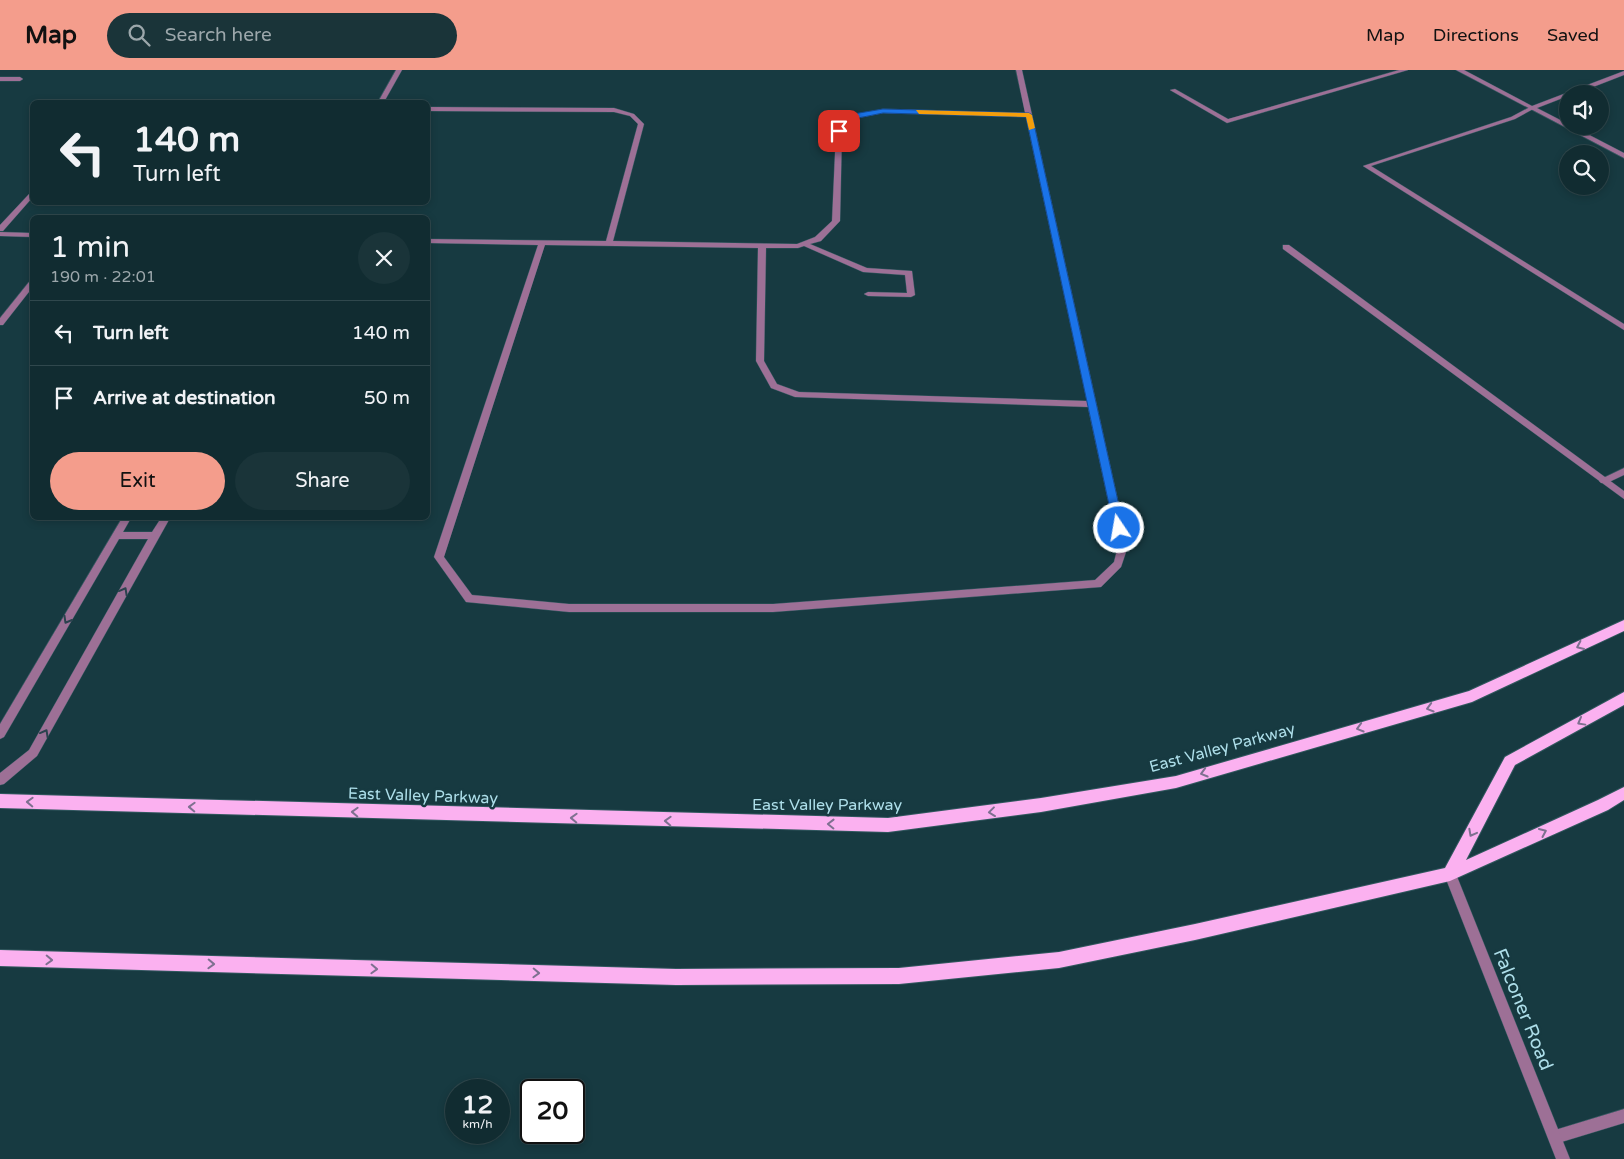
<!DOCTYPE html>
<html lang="en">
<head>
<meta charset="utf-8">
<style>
  body { margin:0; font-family:"Varela Round",sans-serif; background:#1a3439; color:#f1f3f6; height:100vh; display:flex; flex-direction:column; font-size:19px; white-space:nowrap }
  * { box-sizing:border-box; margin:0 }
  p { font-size:16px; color:#9ca7ab }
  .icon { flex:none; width:28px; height:28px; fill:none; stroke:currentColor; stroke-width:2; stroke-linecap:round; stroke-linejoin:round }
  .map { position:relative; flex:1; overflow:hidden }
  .drawer { position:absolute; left:30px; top:145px; width:400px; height:305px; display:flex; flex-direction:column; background:#112c31; border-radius:8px; box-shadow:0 2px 8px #0003,0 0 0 1px #30484d }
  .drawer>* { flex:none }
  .guide { position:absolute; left:30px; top:30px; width:400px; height:105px; border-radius:8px; box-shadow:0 2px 8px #0003,0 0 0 1px #30484d; background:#112c31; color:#f1f3f6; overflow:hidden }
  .fabs { position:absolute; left:1559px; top:15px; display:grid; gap:10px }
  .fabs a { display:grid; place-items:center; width:50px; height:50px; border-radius:50%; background:#112c31; box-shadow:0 2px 8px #0003,0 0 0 1px #30484d; font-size:25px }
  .speed { position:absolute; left:445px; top:1009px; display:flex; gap:10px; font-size:25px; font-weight:700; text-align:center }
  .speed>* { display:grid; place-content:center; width:65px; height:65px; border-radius:50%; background:#112c31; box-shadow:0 2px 8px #0003,0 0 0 1px #30484d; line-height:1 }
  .speed small { font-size:12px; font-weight:400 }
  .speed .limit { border:2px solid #111; border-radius:8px; background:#fff; color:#111 }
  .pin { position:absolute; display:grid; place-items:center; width:42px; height:42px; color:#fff; margin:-21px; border-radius:10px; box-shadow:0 2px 8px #0006 }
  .me { position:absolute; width:55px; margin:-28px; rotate:348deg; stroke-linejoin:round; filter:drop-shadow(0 0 4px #0008) }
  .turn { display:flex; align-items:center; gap:18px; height:105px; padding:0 20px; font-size:22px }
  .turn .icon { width:65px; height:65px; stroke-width:2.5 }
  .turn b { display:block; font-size:35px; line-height:42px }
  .round { display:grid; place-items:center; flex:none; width:52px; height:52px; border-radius:26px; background:#1a3439 }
  .head { display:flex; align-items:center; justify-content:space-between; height:85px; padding:0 20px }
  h1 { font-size:30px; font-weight:600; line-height:38px }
  .action { display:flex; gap:10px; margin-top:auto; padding:10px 20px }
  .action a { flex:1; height:58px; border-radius:30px; background:#f49d8c; color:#111; font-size:20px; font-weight:600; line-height:58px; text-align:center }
  .action a+a { background:#1a3439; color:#f1f3f6 }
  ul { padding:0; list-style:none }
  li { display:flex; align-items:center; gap:15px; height:65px; padding:0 20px; border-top:1px solid #30484d }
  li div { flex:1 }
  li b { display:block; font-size:19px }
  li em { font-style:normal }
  header { display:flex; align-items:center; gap:30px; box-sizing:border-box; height:70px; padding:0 25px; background:#f49d8c; color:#111 }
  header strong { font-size:24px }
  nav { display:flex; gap:28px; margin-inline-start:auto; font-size:18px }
  .search { width:350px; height:45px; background:#1a3439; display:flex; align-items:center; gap:12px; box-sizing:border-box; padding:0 18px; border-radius:28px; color:#9ca7ab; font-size:19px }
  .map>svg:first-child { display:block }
</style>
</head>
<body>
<header>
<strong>Map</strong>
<div class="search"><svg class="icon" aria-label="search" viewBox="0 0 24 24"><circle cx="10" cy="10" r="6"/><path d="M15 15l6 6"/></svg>Search here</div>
<nav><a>Map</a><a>Directions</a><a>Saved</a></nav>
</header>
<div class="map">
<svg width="1624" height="1089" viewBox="0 0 1624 1089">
  <rect width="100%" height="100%" fill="#173a41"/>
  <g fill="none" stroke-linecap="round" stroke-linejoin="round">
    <g stroke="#32585f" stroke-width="1">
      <path id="lane" d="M396,0H402L384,32H378Z
        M1016,0H1022L1128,476L1121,497L1101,517L773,542H569L466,532L434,487L538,175L428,173V169L606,171L638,54L630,46L614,42L428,41V37L614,38L634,44L644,54L613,171L797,174L815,167L832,151L836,61L854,45L883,39L1025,43ZM883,43L1026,47L1087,331L799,322L777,314L764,291L766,178H798L804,176L863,202L905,205L907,223L868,222L864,224L868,226L911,227L915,225L912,201L867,198L810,174L821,171L840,151L842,62L858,48ZM545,175L758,178L756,291L771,318L795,327L1088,337L1118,476L1114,492L1095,510L773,534H569L472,525L444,487Z
        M1399,0H1408L1227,53L1170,20L1175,19L1228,49Z
        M0,7H20L23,9L20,11H0Z
        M1530,37L1535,38L1515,49L1371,96L1624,254V260L1363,96L1511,47Z
        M32,122V128L3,161H0V155L30,123Z
        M0,162L32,163V167L0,166Z
        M29,212H32V218L3,255H0V248Z
        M1624,398V405L1607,413H1601L1599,411L1601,409Z
        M122,448H131L123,462H152L161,448H170L37,686L4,714L0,715V703L29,680L148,469H119L4,667L0,669V654Z
        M1624,1039V1053L1555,1074L1550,1072L1548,1067L1550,1062L1555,1060Z"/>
    </g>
    <g stroke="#32585f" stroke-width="1">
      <path id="street" d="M1456,0H1464L1532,36L1624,1V5L1575,24H1568V26L1537,38L1568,54V56H1572L1624,83V88Z
        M1283,175H1289L1624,421V429L1283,179Z
        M1450,798L1454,800L1456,804L1570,1089H1556L1444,804L1446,800Z"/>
    </g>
    <g stroke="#32585f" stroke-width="2">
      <path id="primary" d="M1624,550V561L1472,632L1176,718L1041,742L888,762L0,738V724L888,748L1041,728L1176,706L1469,621Z
        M1624,622V635L1515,695L1466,790L1598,730L1624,717V730L1608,740L1450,811L1195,870L1059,898L899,914L676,915L0,896V880L676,899L899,898L1059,882L1195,854L1445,798L1505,687Z"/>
    </g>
    <use href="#lane" fill="#9d7096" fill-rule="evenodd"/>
    <use href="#street" fill="#9d7096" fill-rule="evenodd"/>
    <use href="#primary" fill="#fbb1f0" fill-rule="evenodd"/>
  </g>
  <defs><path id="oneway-chevron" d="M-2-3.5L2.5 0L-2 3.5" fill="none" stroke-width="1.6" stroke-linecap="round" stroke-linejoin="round" transform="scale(1.25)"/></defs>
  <g stroke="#2b424e">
    <use href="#oneway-chevron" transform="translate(124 521) rotate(-61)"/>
    <use href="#oneway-chevron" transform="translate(67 550) rotate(120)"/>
    <use href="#oneway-chevron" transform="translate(45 663) rotate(-61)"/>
  </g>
  <g stroke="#7e7090">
    <use href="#oneway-chevron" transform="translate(1580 576) rotate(155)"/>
    <use href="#oneway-chevron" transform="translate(1430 638) rotate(164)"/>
    <use href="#oneway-chevron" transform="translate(1581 652) rotate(151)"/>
    <use href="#oneway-chevron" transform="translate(1360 658) rotate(164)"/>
    <use href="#oneway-chevron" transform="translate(1204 703) rotate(164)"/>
    <use href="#oneway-chevron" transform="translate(30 732) rotate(-178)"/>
    <use href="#oneway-chevron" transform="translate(192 737) rotate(-178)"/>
    <use href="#oneway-chevron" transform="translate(355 742) rotate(-178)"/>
    <use href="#oneway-chevron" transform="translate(992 742) rotate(173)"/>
    <use href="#oneway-chevron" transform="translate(574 748) rotate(-178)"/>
    <use href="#oneway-chevron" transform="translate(668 751) rotate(-178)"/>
    <use href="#oneway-chevron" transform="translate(831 754) rotate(-179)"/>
    <use href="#oneway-chevron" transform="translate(1543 762) rotate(-24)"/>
    <use href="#oneway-chevron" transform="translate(1472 763) rotate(118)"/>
    <use href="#oneway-chevron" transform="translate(49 890) rotate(2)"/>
    <use href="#oneway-chevron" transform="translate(211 894) rotate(2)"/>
    <use href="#oneway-chevron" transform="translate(374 899) rotate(2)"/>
    <use href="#oneway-chevron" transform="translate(536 903) rotate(2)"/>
  </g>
  <path fill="#1a73e8" stroke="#114b97" d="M883,39L1029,43L1032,45L1124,458L1123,461L1119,462L1114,458L1026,47L883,43L858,48L842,62L836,61L853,44Z"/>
  <path fill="#f59e0b" d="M916,40L1029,43L1032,45L1035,58L1029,60L1026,47L919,44Z"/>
  <g text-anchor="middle" stroke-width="5" stroke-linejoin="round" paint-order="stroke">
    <g font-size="16" fill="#addee9" stroke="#173a41">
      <text transform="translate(1222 677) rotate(-15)" y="6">East Valley Parkway</text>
      <text transform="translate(423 725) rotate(2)" y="6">East Valley Parkway</text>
      <text x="827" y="740">East Valley Parkway</text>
    </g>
    <g font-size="19" fill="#addee9" stroke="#173a41">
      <text transform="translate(1524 939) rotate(68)" y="7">Falconer Road</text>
    </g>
  </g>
</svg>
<div class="fabs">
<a><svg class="icon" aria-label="sound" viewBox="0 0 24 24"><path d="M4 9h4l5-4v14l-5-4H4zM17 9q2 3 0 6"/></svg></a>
<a><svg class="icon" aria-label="search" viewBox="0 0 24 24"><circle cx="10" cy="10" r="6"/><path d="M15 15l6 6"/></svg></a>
</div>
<div class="speed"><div>12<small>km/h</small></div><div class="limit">20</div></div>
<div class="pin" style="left:839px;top:61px;background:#d93025"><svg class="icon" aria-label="arrive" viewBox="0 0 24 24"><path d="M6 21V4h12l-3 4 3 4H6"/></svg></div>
<svg class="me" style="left:1119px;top:458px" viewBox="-20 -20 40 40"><circle r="17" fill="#1a73e8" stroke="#fff" stroke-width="3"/><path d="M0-11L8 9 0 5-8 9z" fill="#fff"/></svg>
<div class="guide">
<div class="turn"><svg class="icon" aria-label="left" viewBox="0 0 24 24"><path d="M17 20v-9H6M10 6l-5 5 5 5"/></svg><div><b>140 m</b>Turn left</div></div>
</div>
<section class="drawer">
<div class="head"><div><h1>1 min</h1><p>190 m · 22:01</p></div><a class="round"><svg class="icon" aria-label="close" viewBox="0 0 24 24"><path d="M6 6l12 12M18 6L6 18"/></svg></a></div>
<ul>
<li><svg class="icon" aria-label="left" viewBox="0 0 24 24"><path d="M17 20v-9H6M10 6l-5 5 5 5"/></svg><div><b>Turn left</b></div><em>140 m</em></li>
<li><svg class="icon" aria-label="arrive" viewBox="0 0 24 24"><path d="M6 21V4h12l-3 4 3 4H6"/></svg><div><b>Arrive at destination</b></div><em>50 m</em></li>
</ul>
<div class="action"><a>Exit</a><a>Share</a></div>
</section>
</div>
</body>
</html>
